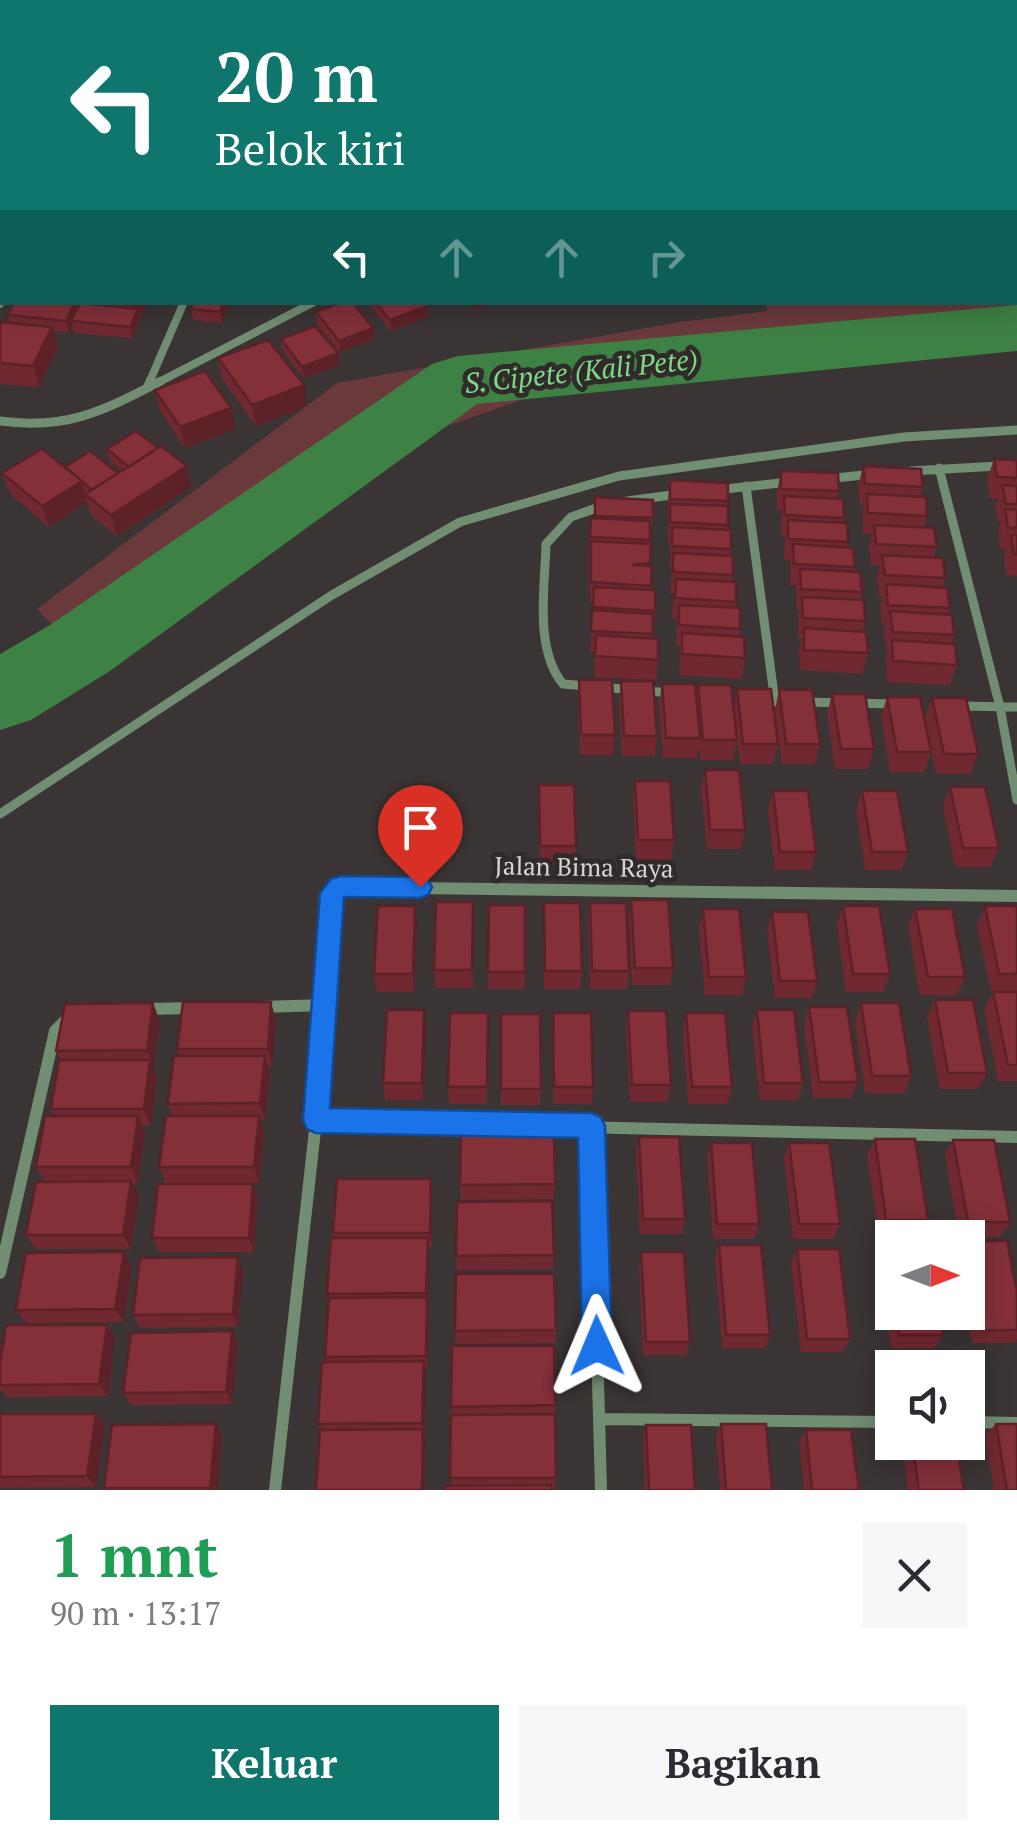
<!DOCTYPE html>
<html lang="id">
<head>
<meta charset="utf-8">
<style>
  body { margin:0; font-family:"PT Serif",serif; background:#f7f7f7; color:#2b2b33; height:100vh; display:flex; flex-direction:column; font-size:38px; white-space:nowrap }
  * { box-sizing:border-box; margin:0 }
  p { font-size:32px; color:#7c7c81 }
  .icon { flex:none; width:55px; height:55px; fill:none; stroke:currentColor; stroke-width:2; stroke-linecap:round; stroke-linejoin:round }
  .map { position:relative; height:1490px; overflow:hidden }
  .drawer { display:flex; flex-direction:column; background:#fff; flex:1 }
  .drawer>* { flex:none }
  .banner { position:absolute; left:0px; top:0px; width:1018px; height:305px; box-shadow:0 5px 25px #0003; background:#0f766e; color:#fff; overflow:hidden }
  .needle { width:65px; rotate:90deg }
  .buttons { position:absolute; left:875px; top:1220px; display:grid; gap:20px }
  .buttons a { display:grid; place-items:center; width:110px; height:110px; border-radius:0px; background:#fff; box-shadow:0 5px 25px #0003; font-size:50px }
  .pin { position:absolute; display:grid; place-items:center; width:85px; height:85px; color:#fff; margin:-102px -42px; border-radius:50% 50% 50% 0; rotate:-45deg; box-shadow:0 0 10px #0007 }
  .pin .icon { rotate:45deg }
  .me { position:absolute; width:110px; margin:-55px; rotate:359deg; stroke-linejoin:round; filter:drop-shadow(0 0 8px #0008) }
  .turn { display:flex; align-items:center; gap:35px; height:210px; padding:0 50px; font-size:45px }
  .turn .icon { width:130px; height:130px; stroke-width:2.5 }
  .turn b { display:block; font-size:70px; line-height:85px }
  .lanes { display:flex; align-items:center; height:95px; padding:0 50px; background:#0003; justify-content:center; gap:50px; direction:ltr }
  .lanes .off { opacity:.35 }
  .round { display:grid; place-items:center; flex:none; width:105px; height:105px; border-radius:0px; background:#f7f7f7 }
  .headline { display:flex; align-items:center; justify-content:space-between; height:170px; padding:0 50px }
  h1 { font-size:60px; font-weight:700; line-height:75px; color:#1e9e55 }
  .primary-button { display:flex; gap:20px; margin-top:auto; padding:20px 50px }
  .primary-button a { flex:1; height:115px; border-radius:0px; background:#0f766e; color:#fff; font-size:40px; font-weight:700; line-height:115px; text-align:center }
  .primary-button a+a { background:#f7f7f7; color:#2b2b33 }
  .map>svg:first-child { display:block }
</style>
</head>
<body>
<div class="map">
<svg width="1017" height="1490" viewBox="0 0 1017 1490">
  <rect width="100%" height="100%" fill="#3b3434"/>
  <path fill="#6a393b" d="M5,0H862V2Z
    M1015,287L1017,350L897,353L677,373L532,396L428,433L98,674L37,609L337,383L680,322L767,311V303L1015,302Z"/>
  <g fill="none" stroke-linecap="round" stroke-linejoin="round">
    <path fill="#3e8145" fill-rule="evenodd" d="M1017,305V351L477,404L110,671L31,720L0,730V654L50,625L432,364L458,356Z"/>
    <path stroke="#718d72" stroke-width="8" d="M1015,107L1017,98
      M0,304L2,300
      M149,383L184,302
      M157,383L314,302"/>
    <path stroke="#718d72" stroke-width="9" d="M147,388L150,381
      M0,421C67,430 103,411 161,381
      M939,468L1000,707L1017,800
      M910,471L1017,465
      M826,479L873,474
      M746,486L775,702
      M716,490L789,482
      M627,501L679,494
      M605,505L571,517L546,544C545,587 534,649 563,684L671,693
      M803,702L896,704
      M958,706L1017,707
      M0,814L332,595L460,522L619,476L904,437L1017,430"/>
    <path stroke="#718d72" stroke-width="12" d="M260,1007L326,1005
      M145,1009L193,1008
      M316,1121L1017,1137
      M591,1126L601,1490
      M0,1273L55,1031L69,1017
      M599,1419L892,1422
      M968,1422L1017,1423
      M275,1490L316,1121L333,893L337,887L1017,896"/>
  </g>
  <path fill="#712931" d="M14,302H148L141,317H140V320L132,338L74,333L72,326L69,332L53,331L58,348L39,387L0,384V322L10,323L8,315Z
    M194,302H230L222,323L193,320L191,309Z
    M367,302H424L427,306L428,317L391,331Z
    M316,312L373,328L374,339L340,352L317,324Z
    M281,339L339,365L304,378L282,350Z
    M218,358L307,406L256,426L222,379Z
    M155,390L235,429L185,448L160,411Z
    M158,448L187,466L191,487L117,536L91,515L87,502L49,527L10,494L2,473L65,467L118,473L122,470L110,461L107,449Z
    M994,459L1017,460V576L1006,575L1004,556L1006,549H1000L998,530L1000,525L995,506L998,499L990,498L987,480Z
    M863,466L923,487L920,497L927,516L924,528L937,547L933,558L945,578L942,588L950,608L948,614L954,635L952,643L957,665L950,685L887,682L886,660L888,653L887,652L884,632L886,626L882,625L880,605L883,596H879L877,576L880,565H871L869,546L872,534H863L862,515L864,505H860L858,487Z
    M781,471L839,491L837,499L844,518L843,522L848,542L847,547L855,567L854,572L862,592L860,600L865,621L862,632L868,653L862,674L800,670L799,649L802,638H798V618L799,610H797L796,585H790V560H784L785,536H781L782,510H777V492Z
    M670,480L728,501V530L731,549L730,556L733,575L732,581L736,602L735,608L740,629L739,636L745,658L742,679L679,675L680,646H676L677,619H672L674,593H670L672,567H670V543H668V501Z
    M595,497L653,518L649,544H651L650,566H652L651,590L655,611L653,638L658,660L656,680L594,677L595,652H590L593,603H590L589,558L591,518H594Z
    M579,680L615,735L613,755H580L578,700Z
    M621,681L657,736L655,756H622L619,702Z
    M662,684L696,695L698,685L734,709L737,689L778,744L773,764H740L737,741L733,760H700L699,748L697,758H663L659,704Z
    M779,690L820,744L815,764H782L775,710Z
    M832,694L874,749L868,769H835L827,714Z
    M887,697L931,752L924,772H890L881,717Z
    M932,698L978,754L970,774H936L925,718Z
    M705,770L745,830L741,849H707L701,790Z
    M635,781L674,840L671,860H636L633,800Z
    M539,785L576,846L575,865H540Z
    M950,787L999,848L990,867H955L943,806Z
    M773,791L816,852L811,870H775L768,811Z
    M862,791L908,852L901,870H865L856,811Z
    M631,900L673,968L670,985H632L629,918Z
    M473,902V988H435L434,970Z
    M544,903L582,971L580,989H544Z
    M590,903L629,971L627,989H590L588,921Z
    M489,905H525V989H488Z
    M843,906L890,974L883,992H846L837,925Z
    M985,906H1017V1081H998L984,1009L993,992H991L977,925Z
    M703,909L746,977L742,995H705L699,928Z
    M915,909L965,977L957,995H920L908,928Z
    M772,912L817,981L812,998H775L767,931Z
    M417,925L414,992H377L374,974Z
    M935,1000L987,1073L978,1089H940L927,1017Z
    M861,1003L911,1076L904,1093H865L855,1021Z
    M809,1007L858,1082L851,1098H813L804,1025Z
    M424,1010L426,1027L423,1100H385L383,1083Z
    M757,1010L803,1083L798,1100H760L752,1027Z
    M628,1011L671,1085L668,1102H630L626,1028Z
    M488,1013L487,1104H449L448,1087Z
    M553,1013L593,1087L592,1104H553Z
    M686,1013L732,1087L727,1104H688L683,1031Z
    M501,1014L541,1089L540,1105H501Z
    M276,1020L272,1066H268L270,1073L265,1120H260L264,1132L259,1183H166L159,1167L173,1116L168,1104L180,1056L177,1049Z
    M160,1021L152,1067L157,1077L151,1125H142L145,1132L138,1183H132L139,1196L131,1249H36L26,1235L45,1182L36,1167L55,1116L51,1109L61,1060L56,1051Z
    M639,1137L685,1219L682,1234H640L636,1153Z
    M875,1139L928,1220L920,1235H879L867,1155Z
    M953,1140L1010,1222L1000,1237H959L945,1155Z
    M711,1143L759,1224L754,1239H713L707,1158Z
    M789,1143L840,1224L833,1239H793L784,1158Z
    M431,1179L432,1194V1247H429L428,1368H425L424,1490H316L320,1430L318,1424L326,1362L325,1357L328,1300L327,1294L334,1238L333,1233Z
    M253,1184L258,1199L254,1252H159L152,1238Z
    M555,1184L554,1199L461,1200L460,1185Z
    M968,1241L1017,1292V1339L1014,1343H972L966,1312Z
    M719,1245L770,1335L765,1348H722L715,1259Z
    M886,1245H892V1312H939L943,1335L934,1348H891L878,1259Z
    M797,1249L850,1339L843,1352H801L791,1263Z
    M124,1252L132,1266L124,1322L26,1323L16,1310Z
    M641,1252L690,1342L686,1355H643L639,1266Z
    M554,1255L553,1269L457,1270L456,1256Z
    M243,1271L238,1327L140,1328L133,1315Z
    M107,1325L115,1338L108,1396L7,1397L0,1389V1363Z
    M556,1330L555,1343L456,1344L455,1331Z
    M238,1344L232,1404L131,1405L123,1393Z
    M555,1405V1488L451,1486V1407Z
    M0,1414L105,1425L96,1487L0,1488Z
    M721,1424L772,1490H720L716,1435Z
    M996,1424L1017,1490H994L985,1435Z
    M646,1425L695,1490H645L643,1437Z
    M806,1430L859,1490H804L799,1441Z
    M222,1435L218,1490H105L104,1488Z
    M902,1442H956L964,1490H908Z"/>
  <path fill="#5c2228" d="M2,28V44L0,48V32Z
    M2,208V225L0,230V212Z
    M75,302L78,314L71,321L72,326L69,332L66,321Z
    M141,302H148L141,317L139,306Z
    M223,302H230L222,323L220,312Z
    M473,302H500L473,309Z
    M427,306L428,317L391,331L390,320Z
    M138,309L140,320L132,338L130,327Z
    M52,327L58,348L39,387L33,366Z
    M373,328L374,339L340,352L339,341Z
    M338,353L339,365L304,378L302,367Z
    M304,385L307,406L256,426L252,405Z
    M231,408L235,429L185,448L180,427Z
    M187,466L191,487L117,536L111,515Z
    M82,481L87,502L49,527L42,506Z
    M415,906L417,925L414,992L413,974Z
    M271,1002L276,1020L272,1066L268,1049Z
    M153,1003L160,1021L153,1067L147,1050Z
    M424,1010L426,1027L423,1100L422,1083Z
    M265,1056L270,1073L265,1120L260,1103Z
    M150,1060L157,1077L151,1125L144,1109Z
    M138,1116L145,1132L138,1183L131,1167Z
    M259,1116L264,1132L259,1183L254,1167Z
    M431,1179L432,1194V1247L430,1233Z
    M131,1181L139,1196L131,1249L123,1235Z
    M253,1184L258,1199L254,1252L249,1238Z
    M428,1238L429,1252L428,1368L426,1356V1293Z
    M124,1252L132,1266L124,1322L115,1309Z
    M238,1257L243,1271L238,1327L233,1314Z
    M107,1325L115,1338L108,1396L99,1384Z
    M232,1331L238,1344L232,1404L226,1392Z
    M424,1361L426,1374L424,1434L422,1423Z
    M96,1414L105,1425L96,1487L87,1476Z
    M216,1424L222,1435L218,1490H211Z
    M423,1429L425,1440L424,1490H422Z"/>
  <path fill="#833039" stroke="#5c2228" stroke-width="2.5" d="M886,0H938L937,2H885Z
    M944,0H996L995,2H943Z
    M1,47H2V79H0Z
    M1,116H2V131L0,130Z
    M0,133H2V149L0,148Z
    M0,151H2V167H0Z
    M0,169H2V188L0,187Z
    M0,188H2V205L0,204Z
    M14,302H75L66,321L8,315Z
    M100,302H141L139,306Z
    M194,302H223L220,312L191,309Z
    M343,302H352L373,328L339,341L316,312Z
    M375,302H424L427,306L390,320Z
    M80,303L138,309L130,327L71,321Z
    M0,322L52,327L33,366L0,363Z
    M315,326L338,353L302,367L281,339Z
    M268,340L304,385L252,405L218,358Z
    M205,371L231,408L180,427L155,390Z
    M136,431L158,448L129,467L107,449Z
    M161,446L187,466L111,515L85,494Z
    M42,449L82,481L42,506L2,473Z
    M90,451L118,473L92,490L65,467Z
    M994,459L1017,460V478L997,477Z
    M863,466L921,469L923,487L865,484Z
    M781,471L838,473L839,491L781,489Z
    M670,480L728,483V501L670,499Z
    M1002,485L1017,486V504H1006Z
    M867,494L926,497L927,516L868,513Z
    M784,496L843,499L844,518L785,515Z
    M595,497L653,500V518L595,516Z
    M670,504L728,506V525L670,522Z
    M1005,509L1017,510V528H1008Z
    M591,518L650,521V540L590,537Z
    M788,520L847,523L848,542L788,539Z
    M874,525L934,528L937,547L876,544Z
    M672,527L731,530V549L672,546Z
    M1011,535H1017V555L1014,554Z
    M591,541L651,544L650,563L632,565L652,566L651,586L591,582Z
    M793,544L853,548L855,567L794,564Z
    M673,553L733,556V575L673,572Z
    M882,555L943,558L945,578L885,575Z
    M800,569L860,572L862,592L801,589Z
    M676,579L736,582V602L675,598Z
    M886,584L947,588L950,608L888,605Z
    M594,587L655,590V611L593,607Z
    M802,597L864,600L865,621L803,618Z
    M679,605L740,608V629L679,625Z
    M592,610L653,614V634L591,631Z
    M890,611L952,615L954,635L893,632Z
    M804,628L866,632L868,653L804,650Z
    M682,633L744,637L745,658L682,654Z
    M596,635L658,639V660L595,656Z
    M892,640L955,644L957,665L893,661Z
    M579,680H612L615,735H581Z
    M621,681H653L657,736H624Z
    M662,684H695L700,738H666Z
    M698,685H731L737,740H703Z
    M737,689H771L778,744H743Z
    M779,690H812L820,744H786Z
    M832,694H865L874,749H841Z
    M887,697H920L931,752H897Z
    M932,698H966L978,754H944Z
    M705,770H739L745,830H710Z
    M635,781H670L674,840H638Z
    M539,785H574L576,846H540Z
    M950,787H985L999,848H963Z
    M773,791H808L816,852H780Z
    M862,791H897L908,852H872Z
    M631,900H668L673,968H635Z
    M436,902H473L472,970H434Z
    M544,903H580L582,971H545Z
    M590,903H626L629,971H592Z
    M489,905H525V972H488Z
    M378,906H415L413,974H374Z
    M843,906H879L890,974H853Z
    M985,906H1017V974H999Z
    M703,909H739L746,977H709Z
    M915,909H952L965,977H928Z
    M772,912H808L817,981H780Z
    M993,992H1017V1065H1008Z
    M935,1000H973L987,1073H948Z
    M183,1002H271L268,1049H177Z
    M153,1003L147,1050L56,1051L65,1004Z
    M861,1003H899L911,1076H872Z
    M809,1007H847L858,1082H819Z
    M387,1010H424L422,1083H383Z
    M757,1010H794L803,1083H764Z
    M628,1011H666L671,1085H632Z
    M450,1013H488L487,1087H448Z
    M553,1013H591L593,1087H554Z
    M686,1013H725L732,1087H692Z
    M501,1014H540L541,1089H501Z
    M174,1056H265L260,1103L168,1104Z
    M59,1060H150L144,1109H51Z
    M45,1116H138L131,1167H36Z
    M166,1116H259L254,1167H159Z
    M554,1132L555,1184L460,1185L461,1133Z
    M639,1137H679L685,1219H643Z
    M875,1139H915L928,1220H886Z
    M953,1140H994L1010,1222H968Z
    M711,1143H752L759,1224H717Z
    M789,1143H829L840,1224H799Z
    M337,1179H431L430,1233H333Z
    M131,1181L123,1235H26L36,1182Z
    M158,1184H253L249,1238H152Z
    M552,1201L554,1255L456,1256L457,1202Z
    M331,1238H428L426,1293L327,1294Z
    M968,1241H1007L1017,1292V1330H982L968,1250Z
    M719,1245H761L770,1335H726Z
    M886,1245H892V1291Z
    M797,1249H839L850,1339H807Z
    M124,1252L115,1309L16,1310L26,1253Z
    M641,1252H684L690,1342H646Z
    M238,1257L233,1314L133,1315L140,1258Z
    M456,1274H554L556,1330L455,1331Z
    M427,1297L426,1356L325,1357L329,1298Z
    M896,1312H939L943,1335H899Z
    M6,1325H107L99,1384L0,1385V1363Z
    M232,1331L226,1392L123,1393L131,1333Z
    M452,1346H554L555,1405L451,1407Z
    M424,1361L422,1423L318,1424L322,1362Z
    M0,1414H96L87,1476L0,1477Z
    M555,1414L556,1478H450L451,1415Z
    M216,1424L210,1488H104L112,1425Z
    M721,1424H766L772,1490H726Z
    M996,1424H1017V1490H1007Z
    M646,1425H691L695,1490H649Z
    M423,1429L422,1490H316L320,1430Z
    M806,1430H851L859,1490H812Z
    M912,1442H956L964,1490H919Z
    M551,1485L552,1490H445V1486Z"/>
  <path fill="#1a73e8" stroke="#114b97" stroke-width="2.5" d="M340,876L420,877L428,880L432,887L428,895L420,898L344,897L330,1108L592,1113L601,1117L605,1126L612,1346L607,1356L597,1361L587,1356L582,1346L578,1138L316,1133L307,1129L303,1120L320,893L331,879Z"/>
  <g text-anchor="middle" stroke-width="10" stroke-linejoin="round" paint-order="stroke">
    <g font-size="25" fill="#d7d3d3" stroke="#312a2a">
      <text transform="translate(584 867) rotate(1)" y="9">Jalan Bima Raya</text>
    </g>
    <g font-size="28" font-style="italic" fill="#7dd886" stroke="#312a2a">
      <text transform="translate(581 371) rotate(-6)" y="10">S. Cipete (Kali Pete)</text>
    </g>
  </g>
</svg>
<div class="buttons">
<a><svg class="needle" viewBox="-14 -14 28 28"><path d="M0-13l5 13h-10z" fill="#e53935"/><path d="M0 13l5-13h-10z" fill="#7c7c81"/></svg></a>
<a><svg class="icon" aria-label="sound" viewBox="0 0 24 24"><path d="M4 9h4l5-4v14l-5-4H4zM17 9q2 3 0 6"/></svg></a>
</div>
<div class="pin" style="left:420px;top:887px;background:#d93025"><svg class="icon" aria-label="arrive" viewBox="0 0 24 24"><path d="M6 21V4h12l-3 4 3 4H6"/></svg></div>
<svg class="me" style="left:597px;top:1346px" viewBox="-20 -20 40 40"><path d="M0-17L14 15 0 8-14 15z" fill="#1a73e8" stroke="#fff" stroke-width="4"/></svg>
<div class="banner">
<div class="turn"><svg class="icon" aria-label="left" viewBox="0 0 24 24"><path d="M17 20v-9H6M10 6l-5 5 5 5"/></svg><div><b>20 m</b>Belok kiri</div></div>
<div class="lanes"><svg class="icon" aria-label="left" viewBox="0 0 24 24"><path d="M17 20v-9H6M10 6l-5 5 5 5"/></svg><svg class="icon off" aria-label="ahead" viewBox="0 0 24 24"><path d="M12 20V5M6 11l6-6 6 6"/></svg><svg class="icon off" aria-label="ahead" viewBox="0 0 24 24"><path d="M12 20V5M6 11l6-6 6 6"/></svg><svg class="icon off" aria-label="right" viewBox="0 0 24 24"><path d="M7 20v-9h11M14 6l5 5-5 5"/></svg></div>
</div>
</div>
<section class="drawer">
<div class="headline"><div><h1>1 mnt</h1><p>90 m · 13:17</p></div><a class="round"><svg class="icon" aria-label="close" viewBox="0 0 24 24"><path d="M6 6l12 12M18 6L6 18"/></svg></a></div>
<div class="primary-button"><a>Keluar</a><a>Bagikan</a></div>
</section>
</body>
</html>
